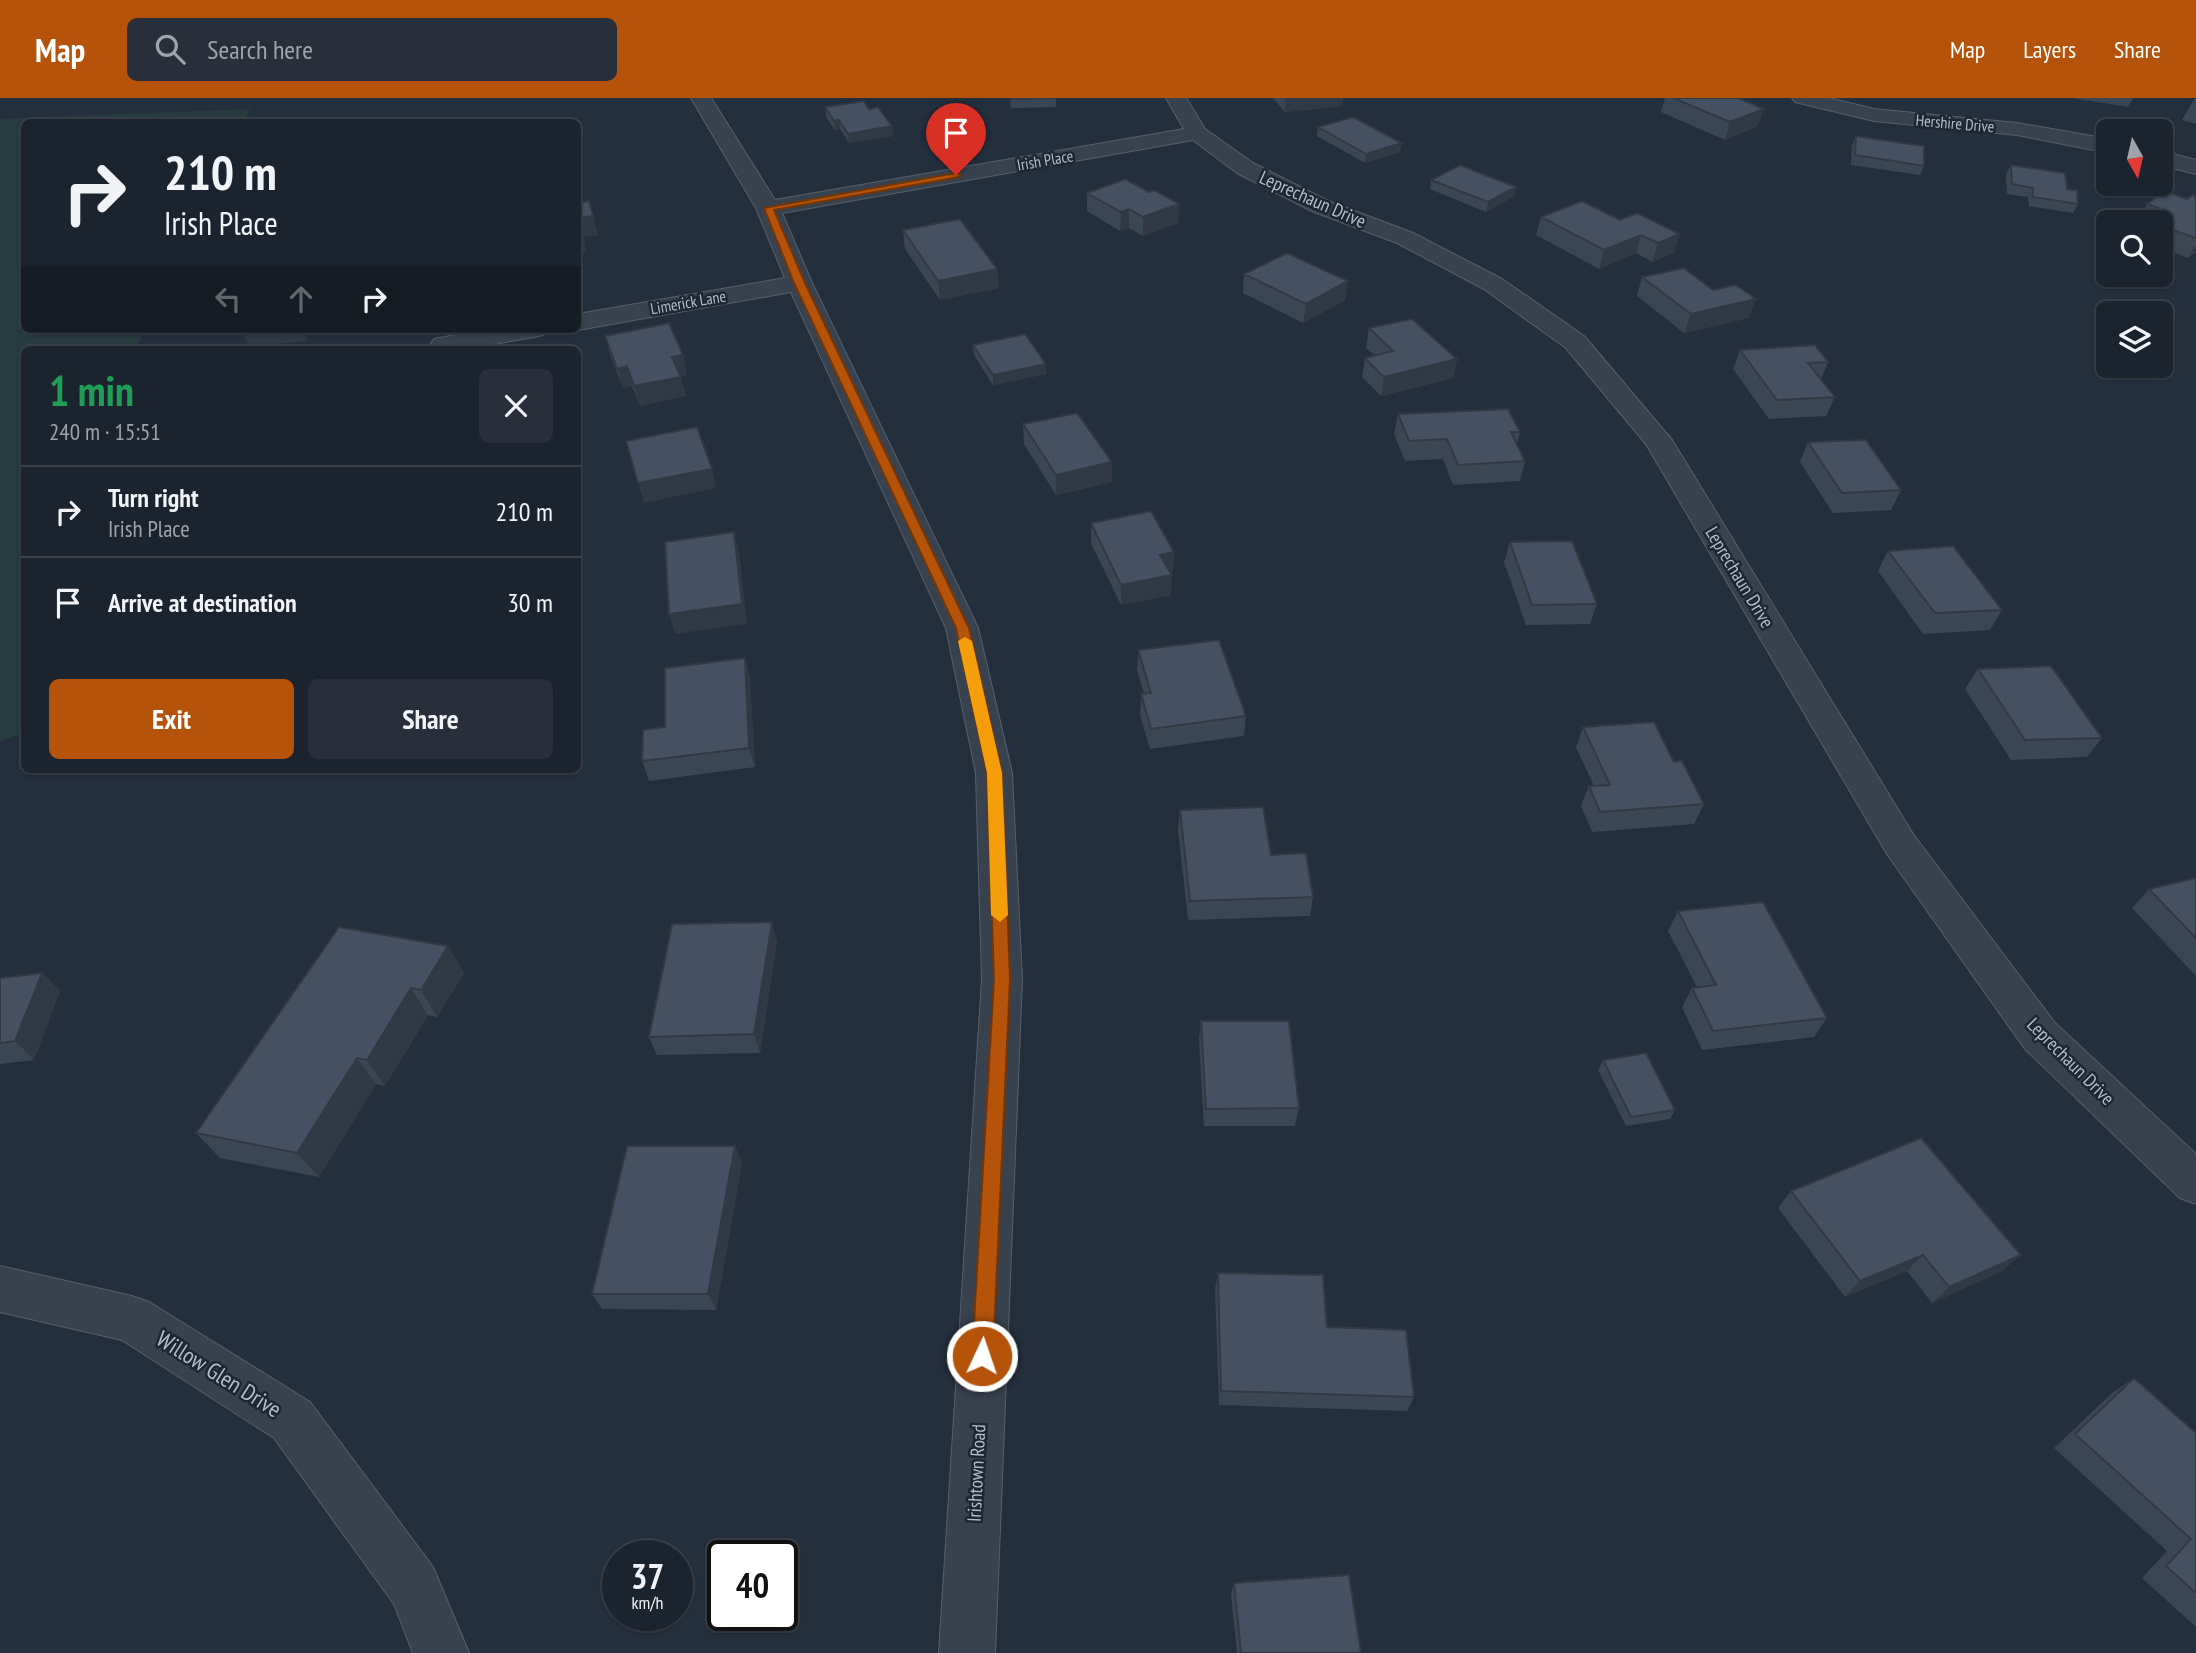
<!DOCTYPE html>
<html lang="en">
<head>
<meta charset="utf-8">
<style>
  body { margin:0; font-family:"PT Sans Narrow",sans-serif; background:#282f3a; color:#f1f3f6; height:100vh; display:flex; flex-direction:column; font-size:26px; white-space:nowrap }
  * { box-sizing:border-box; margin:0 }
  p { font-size:23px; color:#a0a4aa }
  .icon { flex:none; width:38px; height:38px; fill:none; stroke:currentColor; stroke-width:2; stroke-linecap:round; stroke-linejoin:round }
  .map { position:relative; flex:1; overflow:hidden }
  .side { position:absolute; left:21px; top:248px; width:560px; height:427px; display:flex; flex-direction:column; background:#1b232e; border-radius:10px; box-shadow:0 2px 5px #0004,0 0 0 2px #39404a }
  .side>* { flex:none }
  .banner { position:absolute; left:21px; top:21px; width:560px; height:214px; border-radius:10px; box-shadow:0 2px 5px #0004,0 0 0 2px #39404a; background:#1b232e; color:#f1f3f6; overflow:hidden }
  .needle { width:46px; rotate:172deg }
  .buttons { position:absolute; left:2096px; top:21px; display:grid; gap:14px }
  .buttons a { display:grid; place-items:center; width:77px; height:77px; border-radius:10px; background:#1b232e; box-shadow:0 2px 5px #0004,0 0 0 2px #39404a; font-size:35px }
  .speed { position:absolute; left:602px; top:1442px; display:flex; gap:14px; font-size:35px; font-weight:700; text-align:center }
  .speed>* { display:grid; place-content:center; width:91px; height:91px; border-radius:50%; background:#1b232e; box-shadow:0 2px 5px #0004,0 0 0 2px #39404a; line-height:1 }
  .speed small { font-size:18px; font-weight:400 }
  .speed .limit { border:4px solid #111; border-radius:10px; background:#fff; color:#111 }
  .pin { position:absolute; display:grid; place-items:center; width:60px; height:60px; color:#fff; margin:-72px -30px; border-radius:50% 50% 50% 0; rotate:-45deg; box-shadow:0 0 7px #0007 }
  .pin .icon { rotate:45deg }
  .me { position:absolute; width:77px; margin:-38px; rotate:3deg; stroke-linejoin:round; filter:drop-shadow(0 0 5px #0008) }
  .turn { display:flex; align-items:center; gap:24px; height:147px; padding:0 28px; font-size:32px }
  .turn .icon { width:91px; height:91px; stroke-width:2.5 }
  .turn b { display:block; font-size:49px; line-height:60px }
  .lanes { display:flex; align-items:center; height:66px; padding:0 28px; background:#0003; justify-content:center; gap:35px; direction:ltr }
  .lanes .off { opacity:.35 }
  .round { display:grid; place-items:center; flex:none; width:74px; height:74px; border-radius:10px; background:#282f3a }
  .head { display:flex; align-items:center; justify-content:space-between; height:119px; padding:0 28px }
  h1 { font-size:42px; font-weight:600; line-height:52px; color:#1e9e55 }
  .primary-button { display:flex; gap:14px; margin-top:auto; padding:14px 28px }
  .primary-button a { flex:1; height:80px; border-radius:10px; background:#b45309; color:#fff; font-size:28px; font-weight:600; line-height:80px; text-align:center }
  .primary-button a+a { background:#282f3a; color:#f1f3f6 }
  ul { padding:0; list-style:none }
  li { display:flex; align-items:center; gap:21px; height:91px; padding:0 28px; border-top:2px solid #39404a }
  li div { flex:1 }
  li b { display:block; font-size:26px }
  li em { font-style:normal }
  header { display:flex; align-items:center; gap:42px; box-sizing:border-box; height:98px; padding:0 35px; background:#b45309; color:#fff }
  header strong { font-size:33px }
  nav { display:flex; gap:38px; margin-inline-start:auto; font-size:24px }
  .search { width:490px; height:63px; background:#282f3a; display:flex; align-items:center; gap:18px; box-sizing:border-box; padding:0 24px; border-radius:10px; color:#a0a4aa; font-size:26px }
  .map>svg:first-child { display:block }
</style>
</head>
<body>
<header>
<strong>Map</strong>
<div class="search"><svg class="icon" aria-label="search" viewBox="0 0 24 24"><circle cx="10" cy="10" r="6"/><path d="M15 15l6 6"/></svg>Search here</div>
<nav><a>Map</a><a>Layers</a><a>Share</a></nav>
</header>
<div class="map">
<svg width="2196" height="1555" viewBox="0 0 2196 1555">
  <rect width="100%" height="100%" fill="#242f3e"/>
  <path fill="#263c3f" d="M250,11L244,24H24V231H145L135,252H24V635L0,643V21Z"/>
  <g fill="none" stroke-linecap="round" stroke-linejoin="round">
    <g stroke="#565f6c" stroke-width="2">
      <path id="minor" d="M691,0H711L775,102L1184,31L1166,0H1186L1205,31L1253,65L1328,103L1413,135L1502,181L1584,238L1672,342L1913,736L2055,925L2196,1056V1106L2180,1100L2025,951L1887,756L1646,346L1566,250L1484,191L1397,145L1312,113L1237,75L1193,42L782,115L812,185L978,530L1012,675L1022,881L995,1555H939L982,881L976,675L946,530L791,194L578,232L575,231H578V216L785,180L756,110Z
        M1792,0H1829L1874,11L2017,25L2109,41V55L2017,37L1874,23L1795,4Z
        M2161,53L2196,62V76L2161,67Z
        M489,231H547L543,237L534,239L460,252H433L430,247L434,241Z
        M0,1168L132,1198L149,1204L310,1304L433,1469L469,1555H413L394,1506L274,1340L122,1242L0,1214Z"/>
    </g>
    <use href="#minor" fill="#38414e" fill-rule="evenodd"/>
  </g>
  <path fill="#3b4654" d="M1010,0H1056V9L1011,10Z
    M1273,0H1343L1342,8L1285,14Z
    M1665,0H1738L1758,28L1725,42L1661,14Z
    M2072,0H2133L2128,9Z
    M2196,0V26L2182,22L2192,5Z
    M825,9L869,11L892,28L893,38L849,45L840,31L835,32L826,19Z
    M1318,29L1400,54L1365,65L1317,38Z
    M1856,38L1924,68L1920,77L1851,67L1852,47Z
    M2011,67L2067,91L2078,106L2073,115L2029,108L2028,99L2007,96L2006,76Z
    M1431,82L1516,89L1514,98L1486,114L1430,91Z
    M1149,94L1179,106L1178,125L1143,138L1129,130L1120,133L1087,113V95Z
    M2196,98V154L2188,160L2161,150V124H2137L2147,106Z
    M1582,103L1620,122L1637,115L1680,136L1674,155L1652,164L1636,155L1599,171L1536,137L1541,119Z
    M903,132L997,171L999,190L940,202L905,151Z
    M1244,176L1345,202L1303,225L1243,195Z
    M1642,179L1749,220L1684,235L1637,198Z
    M1369,230L1457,261L1453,280L1381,298L1362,279L1365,260L1374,257L1366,250Z
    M605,238L683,257L687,277L680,278L686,298L640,308L632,288L623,290L610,257Z
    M973,247L1046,266V276L993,287L974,257Z
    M1740,252L1828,264L1821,281L1835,299L1826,318L1769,321L1733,271Z
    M1398,316L1520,334L1517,346L1525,363L1520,383L1453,387L1443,361L1405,363L1394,336Z
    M1023,326L1112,364V384L1056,397L1024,346Z
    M1808,344L1901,392L1891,412L1833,415L1800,364Z
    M1091,425L1174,454L1173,474H1170L1171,497L1121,507L1091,445Z
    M1510,444L1597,506L1590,526L1526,527L1504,464Z
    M1888,453L2002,512L1990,532L1923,536L1878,473Z
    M1138,552L1246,618L1244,638L1150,651L1140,617L1141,596H1144L1137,572Z
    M745,560L750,580L755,669L649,683L642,663L665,629Z
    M1978,571L2102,640L2087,659L2011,662L1965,591Z
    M1583,629L1674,664L1704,706L1694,726L1592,734L1581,708L1589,688H1594L1576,649Z
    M1180,712L1271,757L1313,799L1310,818L1188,822L1178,731Z
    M2196,780V878L2132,810L2149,791Z
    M1678,813L1827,920L1814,939L1702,952L1682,909L1692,890L1697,889L1668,833Z
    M777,843L760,955L657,957L649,939Z
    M448,848L464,875L437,919L428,917L385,988L376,986L319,1079L220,1060L196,1035Z
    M42,875L60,893L34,962L0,966V880Z
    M1201,923L1299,1010L1295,1028H1204L1199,942Z
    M1603,962L1675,1012L1670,1021L1626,1028L1598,972Z
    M735,1048L742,1066L716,1212L602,1211L592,1196Z
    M1791,1093L2021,1157L2002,1173L1932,1205L1907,1173L1845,1199L1778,1110Z
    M1218,1175L1327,1229L1414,1299L1407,1313L1219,1307L1215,1191Z
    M2134,1280L2196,1335V1529L2142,1480L2167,1453L2054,1350L2112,1295Z
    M1234,1485L1361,1555H1237L1231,1496Z"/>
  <path fill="#303945" d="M1286,0H1343L1342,8L1285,14Z
    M1764,11L1758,28L1725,42L1730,24Z
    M839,22L840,31L835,32L834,23Z
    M892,28L893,38L849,45L848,36Z
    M1402,45L1400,54L1365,65L1366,56Z
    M1516,89L1514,98L1486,114L1488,104Z
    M589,103L598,137L584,139L586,154L578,155V120Z
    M1179,106L1178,125L1143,138V119Z
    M1129,111V130L1120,133L1121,114Z
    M1680,136L1674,155L1652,164L1658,145Z
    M1641,137L1636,155L1599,171L1604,152Z
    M2196,147V154L2188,160Z
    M997,171L999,190L940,202L938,183Z
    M1348,183L1345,202L1303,225L1306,206Z
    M1756,201L1749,220L1684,235L1691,216Z
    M240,231H309L306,243L249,249Z
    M683,257L687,277L677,279L672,259Z
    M1457,261L1453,280L1381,298L1384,279Z
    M1046,266V276L993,287V277Z
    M627,268L632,288L623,290L617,271Z
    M681,279L686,298L640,308L634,288Z
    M1112,364V384L1056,397V377Z
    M712,371L716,390L644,405L638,385Z
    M734,434L739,454L747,526L675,536L669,516Z
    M1174,454L1173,474L1160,477V457Z
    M1172,477L1171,497L1121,507V487Z
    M745,560L750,580L755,669L749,650Z
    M772,824L777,843L760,955L754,936Z
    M448,848L464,875L437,919L421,892Z
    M42,875L60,893L34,962L15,943Z
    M411,890L428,917L385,988L367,962Z
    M357,960L376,986L319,1079L297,1055Z
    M735,1048L742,1066L716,1212L708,1196Z
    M1923,1157L1907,1173L1845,1199L1860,1183Z
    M2021,1157L2002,1173L1932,1205L1949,1189Z"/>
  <path fill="#455162" stroke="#303945" stroke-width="2" d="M1011,0H1055L1011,1Z
    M1673,0H1738L1764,11L1730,24Z
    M864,3L869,11L878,9L892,28L848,36L839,22L834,23L825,9Z
    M1353,19L1402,45L1366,56L1318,29Z
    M1856,38L1924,48V68L1855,57Z
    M1460,67L1516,89L1488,104L1431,82Z
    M2011,67L2065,75L2067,91L2077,92L2078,106L2033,99V90L2012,86Z
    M1125,81L1149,94L1154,92L1179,106L1143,119L1129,111L1121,114L1087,95Z
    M2165,93L2187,101L2192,97L2196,98V140L2167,130L2174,125L2159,120L2167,113L2147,106Z
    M589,103L593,118L578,120L581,135L578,136V105Z
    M1582,103L1620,122L1637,115L1680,136L1658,145L1641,137L1604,152L1541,119Z
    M960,121L997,171L938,183L903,132Z
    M1287,155L1348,183L1306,206L1244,176Z
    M1684,170L1713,192L1736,187L1756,201L1691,216L1642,179Z
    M1412,221L1457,261L1384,279L1365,260L1393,253L1369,230Z
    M669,225L683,257L672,259L681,279L634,288L627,268L617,271L605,238Z
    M1025,236L1046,266L993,277L973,247Z
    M1815,247L1828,264L1808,265L1835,299L1777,302L1740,252Z
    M1508,311L1520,334H1511L1525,363L1458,367L1447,341L1409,343L1398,316Z
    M1077,315L1112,364L1056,377L1023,326Z
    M697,329L712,371L638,385L626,343Z
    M1866,342L1901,392L1842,395L1808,344Z
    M1151,413L1174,454L1160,457L1172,477L1121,487L1091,425Z
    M734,434L742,506L669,516L665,444Z
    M1572,443L1597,506L1532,507L1510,444Z
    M1953,448L2002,512L1935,515L1888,453Z
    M1219,542L1246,618L1151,631L1141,596L1151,595L1138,552Z
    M745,560L749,650L642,663L643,632L665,629V570Z
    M2051,568L2102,640L2025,642L1978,571Z
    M1654,624L1674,664L1682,663L1704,706L1600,714L1589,688L1610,687L1583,629Z
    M1263,709L1271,757L1306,755L1313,799L1190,803L1180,712Z
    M2196,780V840L2149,791Z
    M1763,804L1827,920L1713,933L1692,890L1716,887L1678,813Z
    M772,824L754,936L649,939L672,826Z
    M339,829L448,848L421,892L411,890L367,962L357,960L297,1055L196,1035Z
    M42,875L15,943L0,945V880Z
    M1201,923H1289L1299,1010L1206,1011Z
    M1646,955L1675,1012L1631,1019L1603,962Z
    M1921,1040L2021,1157L1949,1189L1923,1157L1860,1183L1791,1093Z
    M627,1048H735L708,1196H592Z
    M1218,1175L1323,1177L1327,1229L1406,1232L1414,1299L1221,1293Z
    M2134,1280L2196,1335V1495L2166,1468L2191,1441L2075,1336Z
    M1349,1477L1361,1555H1241L1234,1485Z"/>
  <path fill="#b45309" stroke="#753606" stroke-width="2" d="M956,75L961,77L959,79L774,112L805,185L969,530L1002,675L1010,881L993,1258L990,1265L982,1268L975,1265L972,1258L994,881L987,675L956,530L794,185L764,110Z"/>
  <path fill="#f59e0b" d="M965,539L972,543L1002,675L1008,817L1000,824L991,817L987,675L958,543Z"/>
  <g text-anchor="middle" stroke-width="5" stroke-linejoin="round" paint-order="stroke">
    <g font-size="16" fill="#b4bcc9" stroke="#1d2633">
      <text transform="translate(1955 25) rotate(5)" y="6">Hershire Drive</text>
      <text transform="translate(1045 62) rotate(-10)" y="6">Irish Place</text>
      <text transform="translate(688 204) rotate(-10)" y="6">Limerick Lane</text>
    </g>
    <g font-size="19" fill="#b4bcc9" stroke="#1d2633">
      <text transform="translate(1313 101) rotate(24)" y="7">Leprechaun Drive</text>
      <text transform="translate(1740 479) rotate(59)" y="7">Leprechaun Drive</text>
      <text transform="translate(2071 963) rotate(45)" y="7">Leprechaun Drive</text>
      <text transform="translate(976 1375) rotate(-87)" y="7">Irishtown Road</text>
    </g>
    <g font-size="23" fill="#b4bcc9" stroke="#1d2633">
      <text transform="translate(219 1276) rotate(32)" y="8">Willow Glen Drive</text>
    </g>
  </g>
</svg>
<div class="buttons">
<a><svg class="needle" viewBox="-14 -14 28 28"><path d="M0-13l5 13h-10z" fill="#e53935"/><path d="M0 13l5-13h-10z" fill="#a0a4aa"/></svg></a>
<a><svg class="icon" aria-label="search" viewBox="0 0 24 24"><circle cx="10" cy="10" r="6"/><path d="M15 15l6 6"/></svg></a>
<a><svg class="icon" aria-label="layers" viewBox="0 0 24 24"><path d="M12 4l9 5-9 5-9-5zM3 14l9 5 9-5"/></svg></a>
</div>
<div class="speed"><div>37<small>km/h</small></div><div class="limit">40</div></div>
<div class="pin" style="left:956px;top:77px;background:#d93025"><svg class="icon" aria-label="arrive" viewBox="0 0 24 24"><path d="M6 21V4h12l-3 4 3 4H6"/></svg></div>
<svg class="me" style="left:982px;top:1258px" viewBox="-20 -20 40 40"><circle r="17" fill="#b45309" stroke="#fff" stroke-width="3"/><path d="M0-11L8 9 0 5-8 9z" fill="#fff"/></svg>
<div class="banner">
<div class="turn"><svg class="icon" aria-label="right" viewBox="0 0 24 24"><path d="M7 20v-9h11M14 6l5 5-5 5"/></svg><div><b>210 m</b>Irish Place</div></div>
<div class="lanes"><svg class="icon off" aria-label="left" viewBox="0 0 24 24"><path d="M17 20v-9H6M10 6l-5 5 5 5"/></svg><svg class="icon off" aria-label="ahead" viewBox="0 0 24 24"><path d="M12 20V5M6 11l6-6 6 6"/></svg><svg class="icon" aria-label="right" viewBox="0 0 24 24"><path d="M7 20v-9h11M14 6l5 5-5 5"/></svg></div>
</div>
<section class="side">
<div class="head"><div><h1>1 min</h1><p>240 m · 15:51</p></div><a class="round"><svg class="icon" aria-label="close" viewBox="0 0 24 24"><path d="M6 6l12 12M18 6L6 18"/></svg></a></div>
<ul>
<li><svg class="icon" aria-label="right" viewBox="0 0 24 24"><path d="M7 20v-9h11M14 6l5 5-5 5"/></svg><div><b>Turn right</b><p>Irish Place</p></div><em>210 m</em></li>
<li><svg class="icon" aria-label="arrive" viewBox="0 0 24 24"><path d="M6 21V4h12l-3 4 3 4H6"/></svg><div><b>Arrive at destination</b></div><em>30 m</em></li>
</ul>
<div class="primary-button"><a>Exit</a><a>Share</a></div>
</section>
</div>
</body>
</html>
